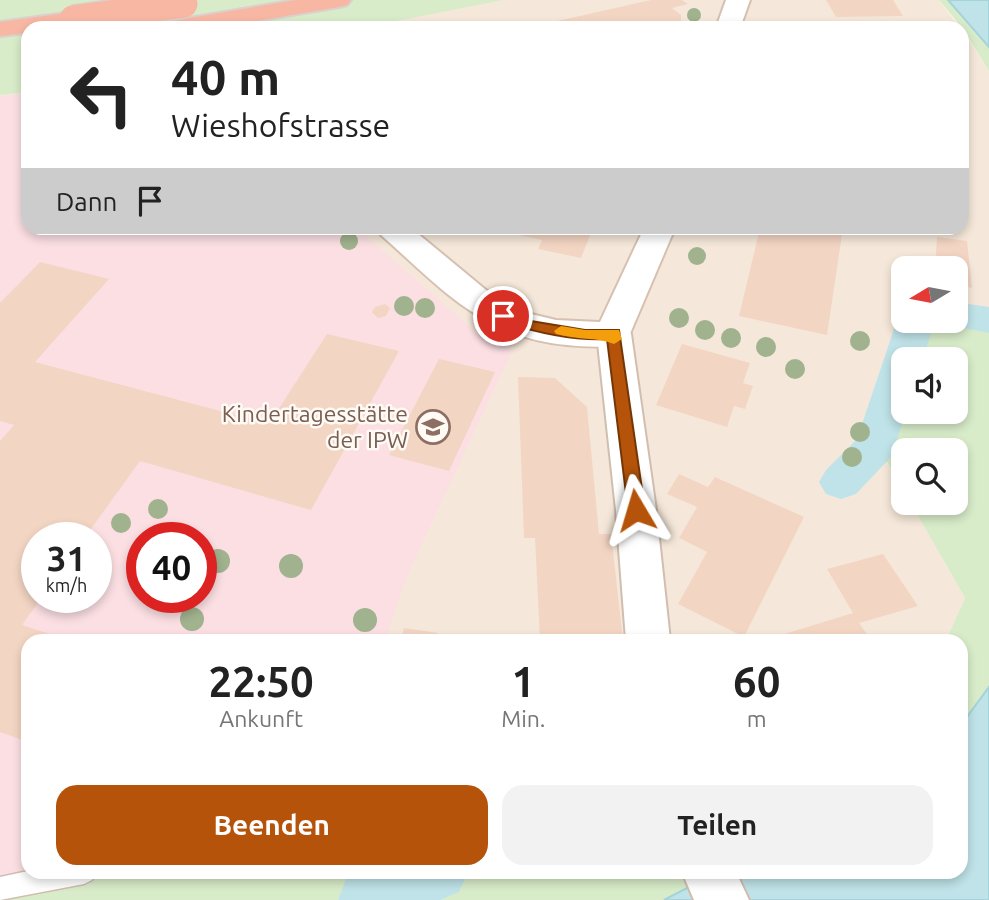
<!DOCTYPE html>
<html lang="de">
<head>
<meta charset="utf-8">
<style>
  body { margin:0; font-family:Ubuntu,sans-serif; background:#f2f2f2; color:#222; height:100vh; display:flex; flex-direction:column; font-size:26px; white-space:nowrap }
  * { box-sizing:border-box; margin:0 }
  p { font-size:23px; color:#767676 }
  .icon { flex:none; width:38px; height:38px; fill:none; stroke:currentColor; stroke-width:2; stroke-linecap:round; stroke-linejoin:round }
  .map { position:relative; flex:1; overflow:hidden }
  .details { position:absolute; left:21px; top:634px; width:947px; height:245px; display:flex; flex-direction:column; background:#fff; border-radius:21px; box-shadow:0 4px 10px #0003 }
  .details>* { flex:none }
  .top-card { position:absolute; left:21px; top:21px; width:948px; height:214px; border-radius:21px; box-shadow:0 4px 10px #0003; background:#fff; color:#222; overflow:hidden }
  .needle { width:46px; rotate:260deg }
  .controls { position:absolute; left:891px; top:256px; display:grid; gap:14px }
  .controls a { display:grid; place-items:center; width:77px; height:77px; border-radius:14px; background:#fff; box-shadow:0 4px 10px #0003; font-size:35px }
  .speed { position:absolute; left:21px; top:522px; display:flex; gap:14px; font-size:35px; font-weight:700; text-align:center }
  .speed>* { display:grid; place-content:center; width:91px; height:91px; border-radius:50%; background:#fff; box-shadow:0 4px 10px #0003; line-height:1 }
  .speed small { font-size:18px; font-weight:400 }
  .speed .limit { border:10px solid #d22; background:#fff; color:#111 }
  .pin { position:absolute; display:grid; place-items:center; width:60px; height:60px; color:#fff; margin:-30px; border:4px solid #fff; border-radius:50%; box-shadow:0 2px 7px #0007 }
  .me { position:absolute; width:77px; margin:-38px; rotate:353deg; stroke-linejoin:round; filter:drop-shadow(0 0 5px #0008) }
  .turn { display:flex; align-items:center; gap:24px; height:147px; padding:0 35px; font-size:32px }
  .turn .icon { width:91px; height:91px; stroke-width:2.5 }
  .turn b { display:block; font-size:49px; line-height:60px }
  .then { display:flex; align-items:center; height:66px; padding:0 35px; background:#0003; gap:14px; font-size:26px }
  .eta { display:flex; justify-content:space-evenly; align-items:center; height:119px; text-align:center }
  .eta b { font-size:42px; font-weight:700; line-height:49px }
  .cta { display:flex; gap:14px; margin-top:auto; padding:14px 35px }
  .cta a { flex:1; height:80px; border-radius:21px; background:#b45309; color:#fff; font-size:28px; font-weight:700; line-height:80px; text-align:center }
  .cta a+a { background:#f2f2f2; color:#222 }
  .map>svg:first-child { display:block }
</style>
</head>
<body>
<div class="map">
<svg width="989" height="900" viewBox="0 0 989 900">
  <rect width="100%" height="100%" fill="#fdf6ec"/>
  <path fill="#f5e8da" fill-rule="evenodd" d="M0,0H939L960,28H28V228H962L963,31L989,71V308L956,304V268H903V296H898L879,448L903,490V502H910L965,598L946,640H28V872H84L0,889ZM37,537H96V597H37ZM142,537H201V597H142Z"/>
  <path fill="#fbdfe3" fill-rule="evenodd" d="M28,93V228H357L479,335L515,351L511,353L407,576L385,640H28V872H84L0,889V96ZM37,537H96V597H37ZM142,537H201V597H142Z"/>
  <path fill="#d8ecc9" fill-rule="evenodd" d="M0,0H503L361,28H28V92L0,95Z
    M939,0H948L989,47V71L962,28Z
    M897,296H903V320H956V304L989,308V687L961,725V640H946L965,598L910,502H956V450H903V490L879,448ZM903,359H956V411H903Z
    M84,872H718L664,900H0V889Z"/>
  <path fill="#bfe3e8" stroke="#a5d3da" stroke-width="2" d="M948,0H989V47Z
    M989,687V900H664L718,872H961V725Z"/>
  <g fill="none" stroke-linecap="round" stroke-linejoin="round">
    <path fill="#bfe3e8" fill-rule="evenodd" d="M956,302L989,307V333L943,324L941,320H956Z
      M903,311V320H935L923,359H903V411H907L890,458L856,494L841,499L826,494L819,482L826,470L857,439L897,320Z
      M366,872H468L459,892L440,900H338L346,879Z"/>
  </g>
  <path fill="#f3d5c3" d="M651,0H682L688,4L672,8L681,15V21L661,28H526Z
    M826,0H893L903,16L836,17Z
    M486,228H593L581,258L538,249L542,240Z
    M760,228H843L827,335L739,316Z
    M937,237L967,241L972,288L956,285V268H935Z
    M40,262L109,279L35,362L269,424L327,334L399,351L311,510L140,461L85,537H37V597H42L22,625L68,640H28V742L0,732V441L14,425L0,421V303Z
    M385,304L390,308L386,316L378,318L372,312L375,307Z
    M682,344L750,363L743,383L753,386L745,409L734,406L727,427L656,405Z
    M439,359L495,372L449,471L389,455Z
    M518,377L555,378L587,407L599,534H611L623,640H540L535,538H524Z
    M679,474L708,487L715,477L804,517L744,637L678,604L707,552L679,538L697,507L667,494Z
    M883,554L918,606L859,623L871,640H765L853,613L827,569Z
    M404,628L438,633L436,640H401Z"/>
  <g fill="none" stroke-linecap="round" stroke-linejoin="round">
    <g stroke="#d1beb0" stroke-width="3">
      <path id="service" d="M28,871L96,872L92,880L84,884L0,900V877Z"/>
    </g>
    <g stroke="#d1beb0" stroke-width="4">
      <path id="tertiary" d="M614,322L626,325L631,334L656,510L670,640H626L616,510L597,334L602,325Z
        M682,872H736L749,900H694Z"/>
    </g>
    <g stroke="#d6c0b0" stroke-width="4">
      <path id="secondary" d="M104,0H130L161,28H134Z
        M726,0H750L740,28H716Z
        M377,228H411L486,290L527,313L556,320L600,322L644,228H675L626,343C607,348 587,347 567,345C482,337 441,288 381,235Z"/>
    </g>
    <g stroke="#dad1cd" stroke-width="4">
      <path id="motorway" d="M296,0H351L347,5L339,7L215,28H159L162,23L171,21Z
        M73,12L82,14L85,19L82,24L61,28H28V33L0,36V22Z"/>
    </g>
    <use href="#service" fill="#fff" fill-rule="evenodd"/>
    <use href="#tertiary" fill="#fff" fill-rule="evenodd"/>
    <use href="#secondary" fill="#fff" fill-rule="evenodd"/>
    <use href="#motorway" fill="#f7b7a3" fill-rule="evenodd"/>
    <g stroke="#dad1cd" stroke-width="30" stroke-linecap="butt">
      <path id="motorway-bridge" d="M73,19L184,4"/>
    </g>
    <use href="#motorway-bridge" stroke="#f7b7a3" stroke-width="27"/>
  </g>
  <g fill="#a0b28e">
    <circle cx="694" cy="15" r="7"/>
    <circle cx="349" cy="241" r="9"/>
    <circle cx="697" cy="256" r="9"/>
    <circle cx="404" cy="306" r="10"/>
    <circle cx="425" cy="308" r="10"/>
    <circle cx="679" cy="318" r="10"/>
    <circle cx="705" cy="330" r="10"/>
    <circle cx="731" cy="338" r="10"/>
    <circle cx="860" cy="341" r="10"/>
    <circle cx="766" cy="347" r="10"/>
    <circle cx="795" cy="369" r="10"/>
    <circle cx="860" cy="432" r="10"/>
    <circle cx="852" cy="457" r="10"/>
    <circle cx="158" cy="509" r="10"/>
    <circle cx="121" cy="523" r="10"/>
    <circle cx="218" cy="561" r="12"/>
    <circle cx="291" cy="566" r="12"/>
    <circle cx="192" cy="619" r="12"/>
    <circle cx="365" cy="620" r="12"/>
  </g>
  <path fill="#b45309" stroke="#753606" stroke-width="2" d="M503,312L531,321L585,330H619L645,510L642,515H630L628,510L607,339C570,341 533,332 498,320V313Z"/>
  <path fill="#f59e0b" d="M561,326L585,330H619L622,339L614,344C597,337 576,340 556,334L554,331Z"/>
  <defs>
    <g id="school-ring" transform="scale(1.75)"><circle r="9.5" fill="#fffaf3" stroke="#8d6e63" stroke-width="1.5"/><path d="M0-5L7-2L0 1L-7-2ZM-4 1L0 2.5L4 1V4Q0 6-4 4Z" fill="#8d6e63"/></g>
  </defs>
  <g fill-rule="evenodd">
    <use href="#school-ring" x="433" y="427"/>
  </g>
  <g text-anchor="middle" stroke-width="5" stroke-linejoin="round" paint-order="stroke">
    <g font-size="23" fill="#785e54" stroke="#fffaf3" text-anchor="end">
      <text x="408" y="422">Kindertagesstätte<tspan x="408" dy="26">der IPW</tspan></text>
    </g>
  </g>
</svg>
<div class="controls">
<a><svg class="needle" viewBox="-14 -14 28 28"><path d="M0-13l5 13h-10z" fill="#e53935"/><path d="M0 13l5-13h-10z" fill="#767676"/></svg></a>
<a><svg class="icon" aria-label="sound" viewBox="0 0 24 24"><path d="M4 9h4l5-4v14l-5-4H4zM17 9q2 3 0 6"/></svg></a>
<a><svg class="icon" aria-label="search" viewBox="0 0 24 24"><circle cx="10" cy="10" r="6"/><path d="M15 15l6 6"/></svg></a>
</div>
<div class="speed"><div>31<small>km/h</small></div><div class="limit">40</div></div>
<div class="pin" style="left:503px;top:316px;background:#d93025"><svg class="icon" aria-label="arrive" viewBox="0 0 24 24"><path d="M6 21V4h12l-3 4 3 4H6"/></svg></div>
<svg class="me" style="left:636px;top:510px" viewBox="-20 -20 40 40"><path d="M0-17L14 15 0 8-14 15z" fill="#b45309" stroke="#fff" stroke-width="4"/></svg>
<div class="top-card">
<div class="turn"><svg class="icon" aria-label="left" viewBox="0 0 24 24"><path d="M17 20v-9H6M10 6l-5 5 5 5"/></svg><div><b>40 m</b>Wieshofstrasse</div></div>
<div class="then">Dann<svg class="icon" aria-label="arrive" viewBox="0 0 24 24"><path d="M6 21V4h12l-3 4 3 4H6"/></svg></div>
</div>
<section class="details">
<div class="eta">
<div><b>22:50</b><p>Ankunft</p></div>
<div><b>1</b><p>Min.</p></div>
<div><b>60</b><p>m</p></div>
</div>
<div class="cta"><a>Beenden</a><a>Teilen</a></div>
</section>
</div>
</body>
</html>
